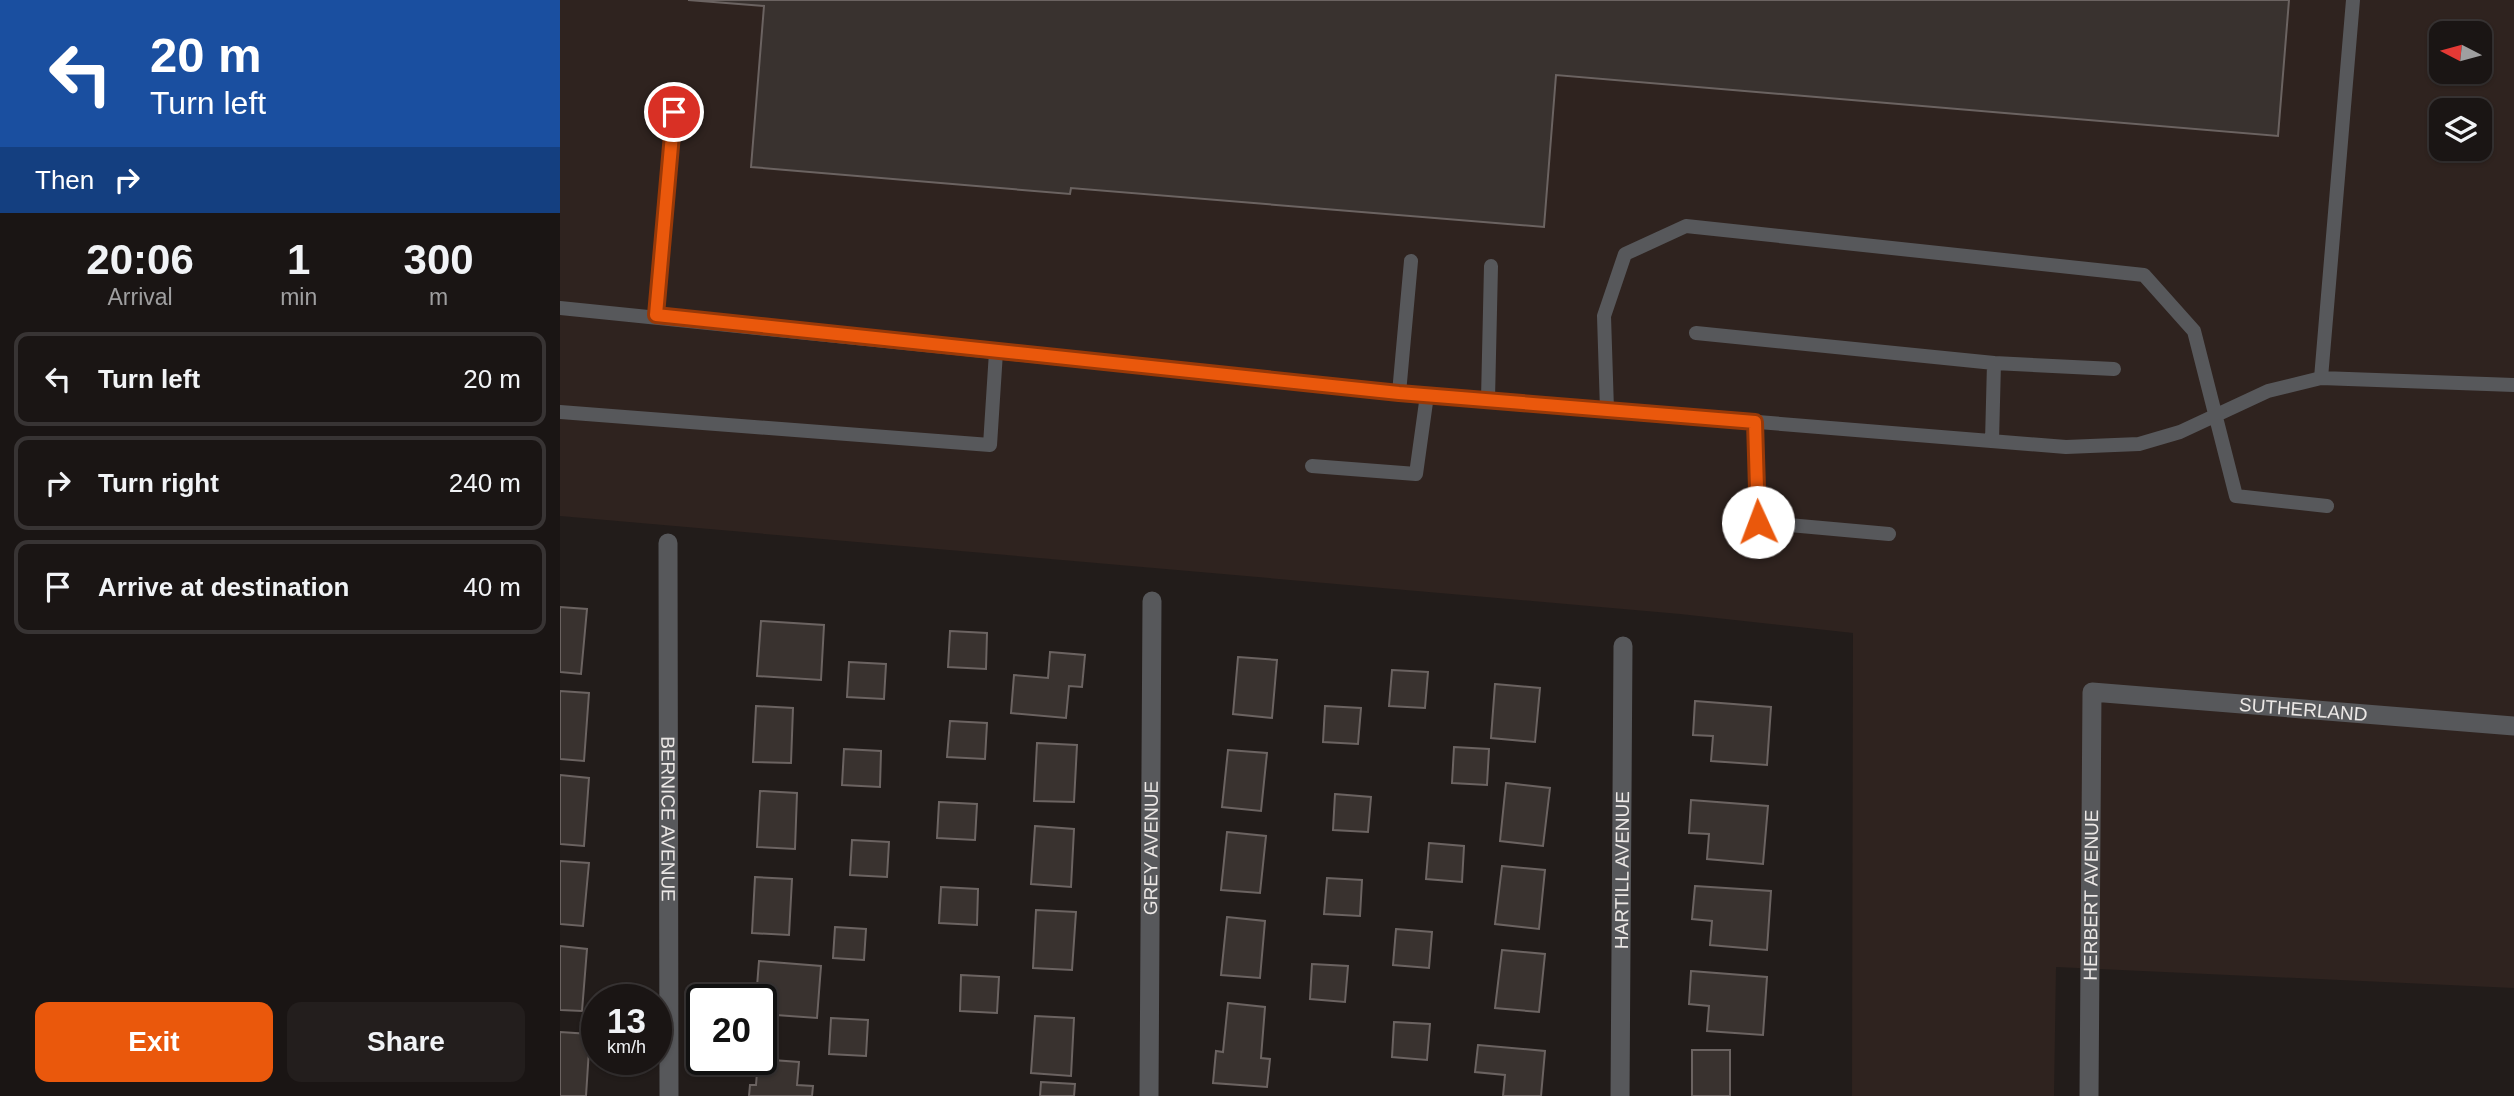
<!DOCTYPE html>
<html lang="en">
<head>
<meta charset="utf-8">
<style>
  body { margin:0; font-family:Helvetica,sans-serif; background:#231e1d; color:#f1f3f6; height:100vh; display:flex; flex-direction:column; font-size:26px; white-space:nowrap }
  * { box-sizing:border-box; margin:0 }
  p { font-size:23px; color:#9f9fa0 }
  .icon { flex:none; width:38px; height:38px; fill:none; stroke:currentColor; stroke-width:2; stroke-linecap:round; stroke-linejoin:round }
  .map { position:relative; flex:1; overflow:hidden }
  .details { display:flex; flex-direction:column; background:#1a1514; width:560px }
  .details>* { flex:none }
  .hud { background:#1a4fa0; color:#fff; overflow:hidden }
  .needle { width:46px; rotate:276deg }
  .tools { position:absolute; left:1869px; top:21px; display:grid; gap:14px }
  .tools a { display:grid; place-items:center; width:63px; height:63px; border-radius:14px; background:#1a1514; box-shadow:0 2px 5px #0004,0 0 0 2px #383434; font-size:35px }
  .speed { position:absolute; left:21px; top:984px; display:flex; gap:14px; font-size:35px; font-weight:700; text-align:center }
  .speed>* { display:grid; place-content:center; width:91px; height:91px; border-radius:50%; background:#1a1514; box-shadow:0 2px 5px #0004,0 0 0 2px #383434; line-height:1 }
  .speed small { font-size:18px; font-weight:400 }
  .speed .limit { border:4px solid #111; border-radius:10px; background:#fff; color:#111 }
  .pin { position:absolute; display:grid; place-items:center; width:60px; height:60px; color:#fff; margin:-30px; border:4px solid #fff; border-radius:50%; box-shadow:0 2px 7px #0007 }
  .me { position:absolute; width:77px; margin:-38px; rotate:358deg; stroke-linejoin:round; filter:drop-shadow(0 0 5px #0008) }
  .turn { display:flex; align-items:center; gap:24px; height:147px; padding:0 35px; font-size:32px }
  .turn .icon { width:91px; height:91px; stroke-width:2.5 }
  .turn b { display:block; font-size:49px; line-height:60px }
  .then { display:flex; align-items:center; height:66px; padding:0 35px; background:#0003; gap:14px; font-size:26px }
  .eta { display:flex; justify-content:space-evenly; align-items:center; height:119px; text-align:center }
  .eta b { font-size:42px; font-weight:800; line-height:49px }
  .action { display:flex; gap:14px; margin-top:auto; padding:14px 35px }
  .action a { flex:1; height:80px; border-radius:14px; background:#ea580c; color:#fff; font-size:28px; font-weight:800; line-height:80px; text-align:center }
  .action a+a { background:#231e1d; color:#f1f3f6 }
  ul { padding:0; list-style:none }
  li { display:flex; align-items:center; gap:21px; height:94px; margin:0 14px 10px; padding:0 21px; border:4px solid #383434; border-radius:14px }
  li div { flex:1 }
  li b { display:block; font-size:26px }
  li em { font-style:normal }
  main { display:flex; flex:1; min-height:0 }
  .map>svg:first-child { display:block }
</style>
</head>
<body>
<main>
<section class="details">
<div class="hud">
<div class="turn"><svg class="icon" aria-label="left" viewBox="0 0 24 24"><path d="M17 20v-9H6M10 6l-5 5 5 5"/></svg><div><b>20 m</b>Turn left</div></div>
<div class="then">Then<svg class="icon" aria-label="right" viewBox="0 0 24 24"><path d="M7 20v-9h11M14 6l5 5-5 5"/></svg></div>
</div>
<div class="eta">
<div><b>20:06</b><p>Arrival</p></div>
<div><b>1</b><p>min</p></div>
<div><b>300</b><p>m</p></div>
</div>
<ul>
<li><svg class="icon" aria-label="left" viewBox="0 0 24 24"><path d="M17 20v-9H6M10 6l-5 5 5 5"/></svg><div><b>Turn left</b></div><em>20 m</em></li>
<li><svg class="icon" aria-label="right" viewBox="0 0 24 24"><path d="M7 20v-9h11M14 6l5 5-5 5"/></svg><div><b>Turn right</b></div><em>240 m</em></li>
<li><svg class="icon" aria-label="arrive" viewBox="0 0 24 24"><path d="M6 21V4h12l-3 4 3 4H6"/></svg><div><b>Arrive at destination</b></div><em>40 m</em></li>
</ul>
<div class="action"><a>Exit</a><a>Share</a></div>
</section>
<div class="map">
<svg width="1954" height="1096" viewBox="0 0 1954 1096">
  <rect width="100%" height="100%" fill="#221c1a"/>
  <path fill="#2f231f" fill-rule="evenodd" d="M0,0H1954V988L1496,967L1494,1096H1292L1293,633L1120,614L0,516ZM1881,33H1920V72H1881ZM1881,110H1920V149H1881Z"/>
  <path fill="#39322f" stroke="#6b6361" stroke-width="2" d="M128,0H1729L1718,136L996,75L984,227L511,188L510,194L191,167L204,6Z
    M0,607L27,609L21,674L0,672Z
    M201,621L264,625L261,680L197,676Z
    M390,631L427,633L426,669L388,667Z
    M490,652L525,655L522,687L509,686L506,718L451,713L454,675L488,678Z
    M678,657L717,660L712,718L673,714Z
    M289,662L326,664L324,699L287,697Z
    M832,670L868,672L865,708L829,706Z
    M935,684L980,688L975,742L931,738Z
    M0,691L29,693L24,761L0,759Z
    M1135,701L1211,707L1207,765L1151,761L1153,736L1133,735Z
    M196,706L233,708L231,763L193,762Z
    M765,706L801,708L798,744L763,742Z
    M390,721L427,723L425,759L387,757Z
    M477,743L517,745L514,802L474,801Z
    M894,747L929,749L927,785L892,783Z
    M284,749L321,751L320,787L282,785Z
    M668,750L707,753L701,811L662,807Z
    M0,775L29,778L24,846L0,844Z
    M946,783L990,788L983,846L940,841Z
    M200,791L237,793L235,849L197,847Z
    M775,794L811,797L808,832L773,830Z
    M1131,800L1208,806L1203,864L1147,859L1149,834L1129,833Z
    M379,802L417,804L415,840L377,838Z
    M475,826L514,829L511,887L471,884Z
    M667,832L706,836L700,893L661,890Z
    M292,840L329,842L327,877L290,875Z
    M869,843L904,846L902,882L866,879Z
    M0,861L29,863L23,926L0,924Z
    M942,866L985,870L979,929L935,924Z
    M195,877L232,879L229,935L192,933Z
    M767,878L802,880L800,916L764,914Z
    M1135,886L1211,891L1207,950L1150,945L1152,921L1132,919Z
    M381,887L418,889L417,925L379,923Z
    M476,910L516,912L512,970L473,968Z
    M667,917L705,921L700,978L661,975Z
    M275,927L306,929L304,960L273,958Z
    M836,929L872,932L869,968L833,965Z
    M0,946L27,949L22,1011L0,1010Z
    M942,950L985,954L979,1012L935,1008Z
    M199,961L261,966L257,1018L201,1014V999H196Z
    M752,964L788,966L785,1002L750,999Z
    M1131,971L1207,977L1203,1035L1147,1031L1149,1006L1129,1004Z
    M401,975L439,977L437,1013L400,1011Z
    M668,1003L705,1007L701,1058L710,1059L707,1087L653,1083L656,1051L663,1052Z
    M475,1016L514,1018L511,1076L471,1073Z
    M271,1018L308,1020L306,1056L269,1054Z
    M834,1022L870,1024L867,1060L832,1057Z
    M0,1032L30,1034L26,1096H0Z
    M918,1045L985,1051L981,1096H943L945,1075L915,1072Z
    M1132,1050H1170V1096H1132Z
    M198,1059L239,1062L237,1085L253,1086L252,1096H189L190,1085H196Z
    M481,1082L515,1084L514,1096H480Z"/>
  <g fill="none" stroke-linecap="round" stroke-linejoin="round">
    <path stroke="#57585b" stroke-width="14" d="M0,308L839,393L1506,447L1579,444L1620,432L1708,391L1761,378L1954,385
      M95,315L114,112
      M1136,333L1434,363
      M1761,378L1793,0
      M839,393L851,261
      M928,399L931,266
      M1047,410L1044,316L1065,254L1126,226L1584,275L1634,331L1676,496L1767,506
      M0,412L430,445L436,352
      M1195,422L1197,522L1329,534
      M1432,441L1434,363L1554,369
      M752,466L856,474L867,395"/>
    <g stroke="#57585b" stroke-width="19">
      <path id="s1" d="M108,543L109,1096"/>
      <path id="s2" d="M589,1096L592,601"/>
      <path id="s3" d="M1060,1096L1063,646"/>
      <path id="s4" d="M1529,1096L1532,692L1954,726"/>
    </g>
  </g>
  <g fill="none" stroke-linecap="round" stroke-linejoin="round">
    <g stroke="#983908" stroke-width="18">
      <path id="route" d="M114,112L96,315L839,393L1195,422L1198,522"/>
    </g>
    <use href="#route" stroke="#ea580c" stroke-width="12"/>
  </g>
  <g text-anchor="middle" stroke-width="7" stroke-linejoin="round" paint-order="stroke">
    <g font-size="19" fill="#ece8e6" stroke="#191311">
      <text dy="7" stroke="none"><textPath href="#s4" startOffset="616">SUTHERLAND</textPath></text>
      <text dy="7" stroke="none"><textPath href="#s1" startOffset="276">BERNICE AVENUE</textPath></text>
      <text dy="7" stroke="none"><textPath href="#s2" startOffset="248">GREY AVENUE</textPath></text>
      <text dy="7" stroke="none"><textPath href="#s3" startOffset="226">HARTILL AVENUE</textPath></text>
      <text dy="7" stroke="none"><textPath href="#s4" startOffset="201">HERBERT AVENUE</textPath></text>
    </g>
  </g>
</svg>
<div class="tools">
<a><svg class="needle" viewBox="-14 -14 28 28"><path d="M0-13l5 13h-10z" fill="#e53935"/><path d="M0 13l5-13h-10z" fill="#9f9fa0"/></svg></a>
<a><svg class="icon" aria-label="layers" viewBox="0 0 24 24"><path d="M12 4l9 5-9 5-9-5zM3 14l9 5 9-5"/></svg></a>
</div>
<div class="speed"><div>13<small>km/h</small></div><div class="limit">20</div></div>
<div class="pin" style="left:114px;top:112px;background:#d93025"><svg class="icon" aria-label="arrive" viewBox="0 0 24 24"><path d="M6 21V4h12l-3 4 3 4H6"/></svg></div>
<svg class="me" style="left:1198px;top:522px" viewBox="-20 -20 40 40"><circle r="19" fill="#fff"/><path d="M0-13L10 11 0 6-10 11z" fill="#ea580c"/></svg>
</div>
</main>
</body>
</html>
